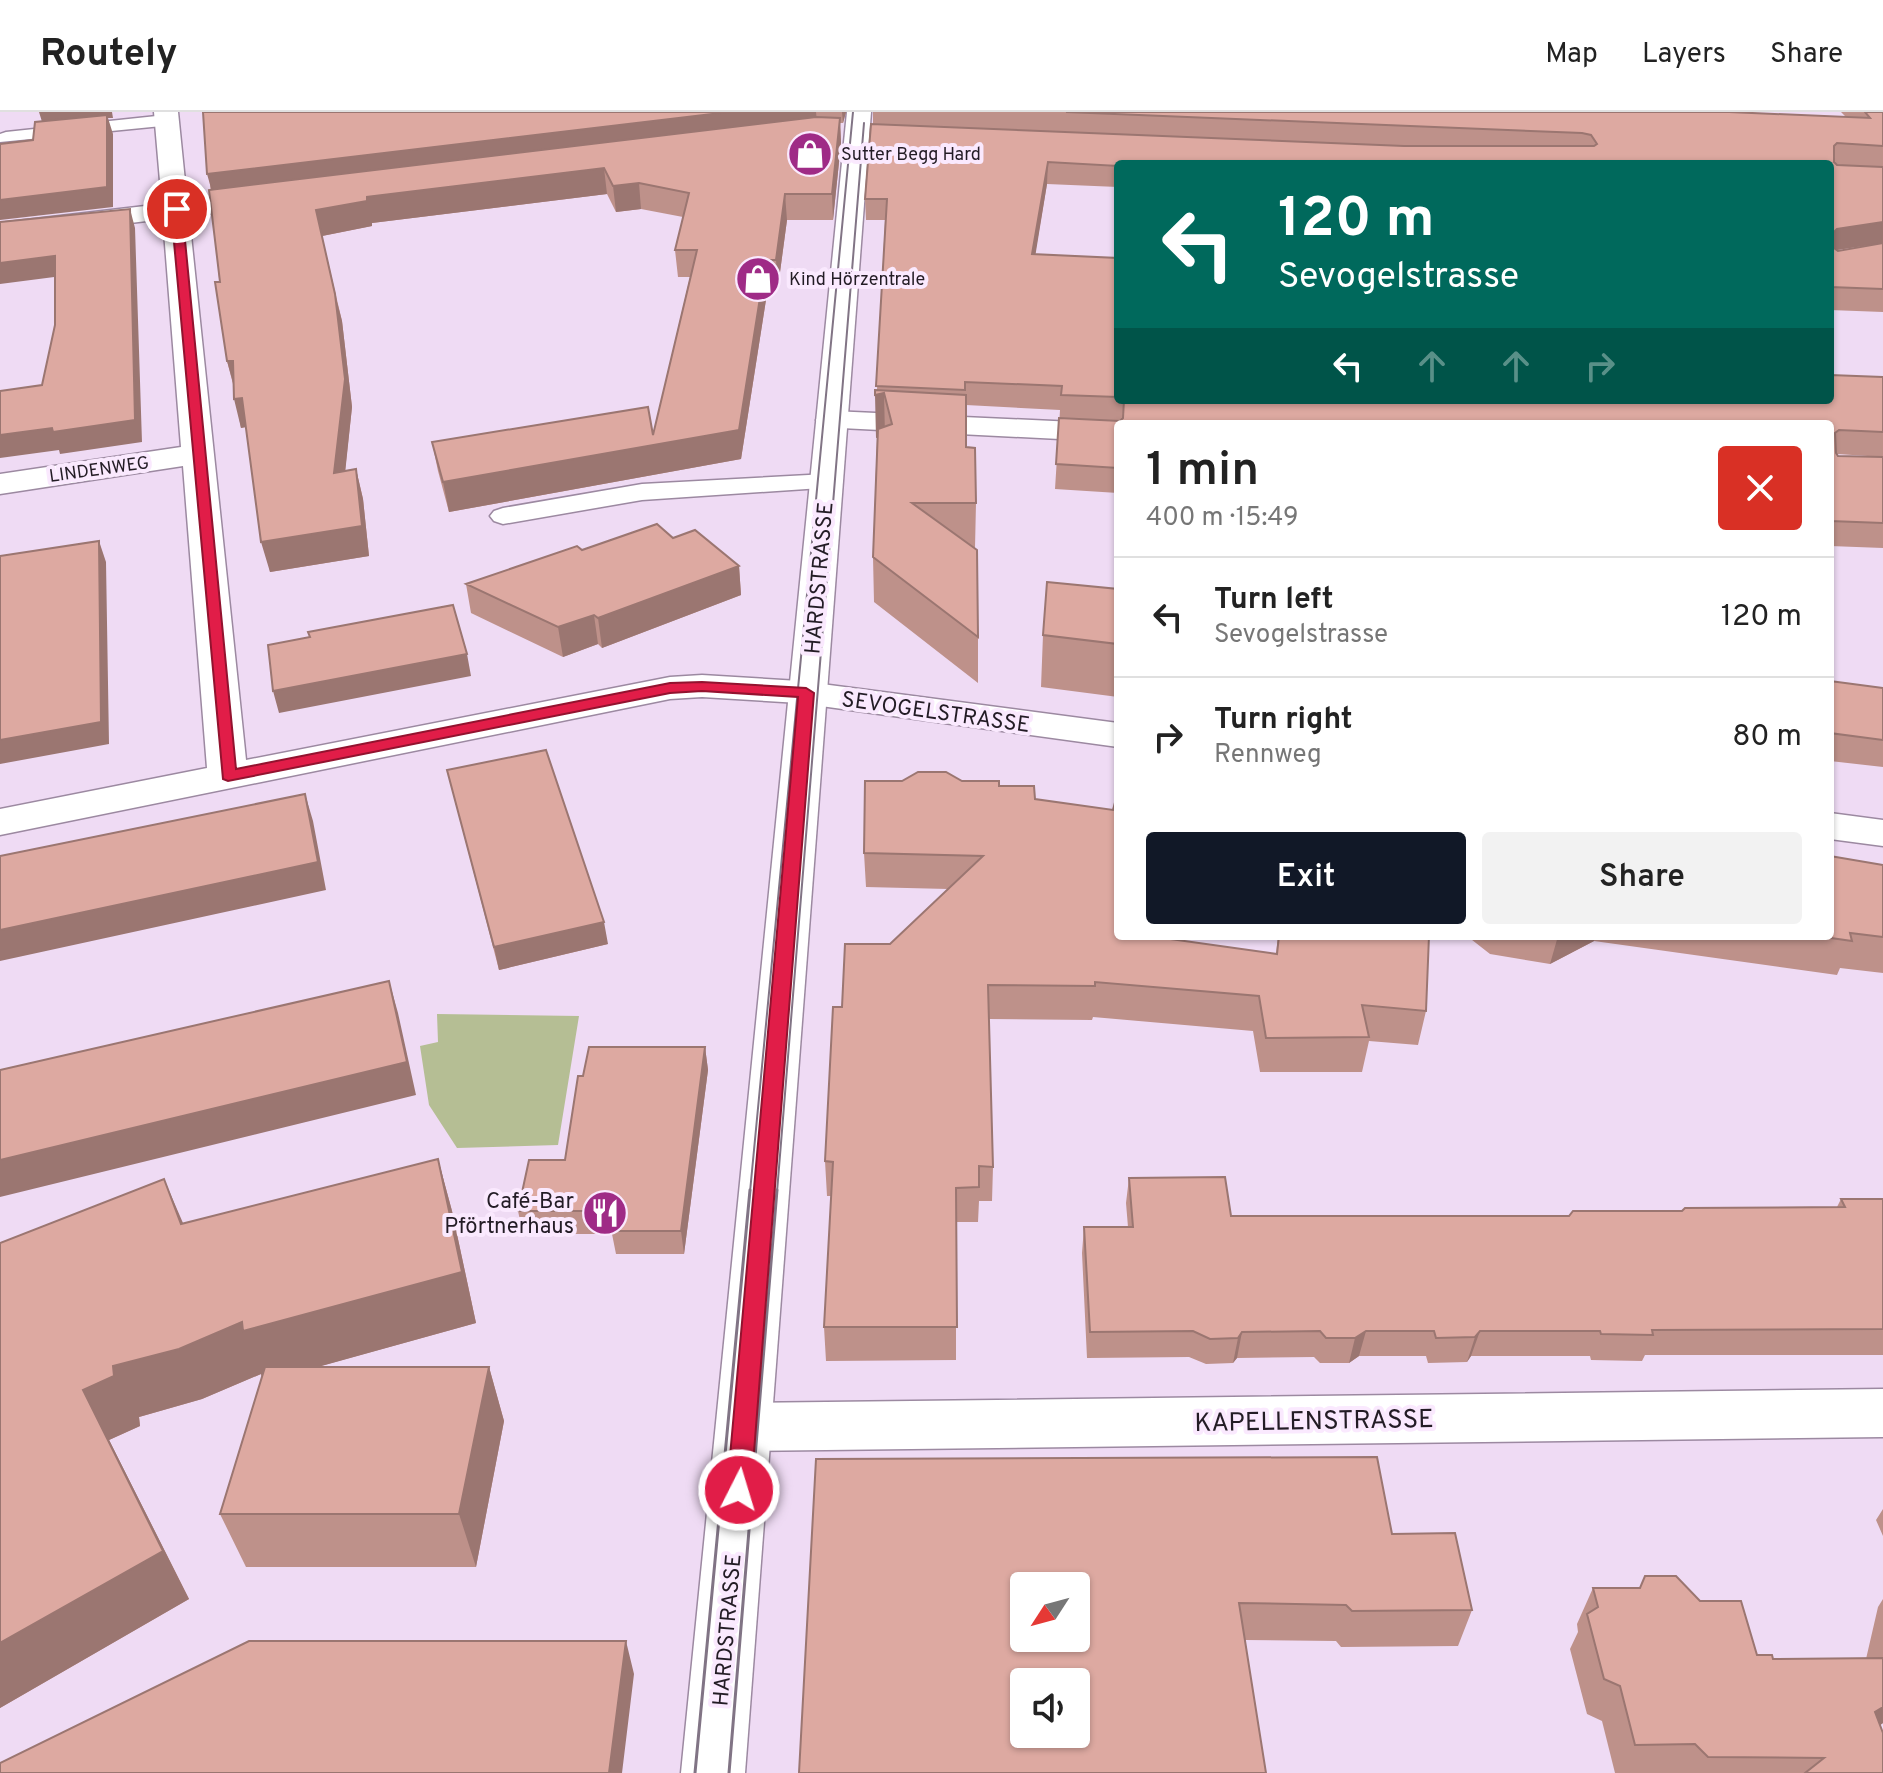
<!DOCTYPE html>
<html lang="en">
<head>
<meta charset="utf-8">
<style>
  body { margin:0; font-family:Overpass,sans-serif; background:#f2f2f2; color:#222; height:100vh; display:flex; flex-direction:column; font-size:30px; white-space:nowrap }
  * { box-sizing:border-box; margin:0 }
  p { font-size:26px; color:#767676 }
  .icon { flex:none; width:44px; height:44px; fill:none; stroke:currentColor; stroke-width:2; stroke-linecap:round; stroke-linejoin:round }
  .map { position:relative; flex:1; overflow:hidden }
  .side { position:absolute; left:1114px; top:308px; width:720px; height:520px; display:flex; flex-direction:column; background:#fff; border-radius:8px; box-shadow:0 2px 6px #0004 }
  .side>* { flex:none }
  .top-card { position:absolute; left:1114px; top:48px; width:720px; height:244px; border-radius:8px; box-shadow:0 2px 6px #0004; background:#00695c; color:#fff; overflow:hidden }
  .needle { width:52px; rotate:234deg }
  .controls { position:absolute; left:1010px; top:1460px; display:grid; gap:16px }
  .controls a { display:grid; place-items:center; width:80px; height:80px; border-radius:8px; background:#fff; box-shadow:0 2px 6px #0004; font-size:40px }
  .pin { position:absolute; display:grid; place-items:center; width:68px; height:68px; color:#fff; margin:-34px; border:4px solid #fff; border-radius:50%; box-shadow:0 2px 8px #0007 }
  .me { position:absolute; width:88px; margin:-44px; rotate:5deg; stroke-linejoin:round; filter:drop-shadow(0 0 6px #0008) }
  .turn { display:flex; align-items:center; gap:28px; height:168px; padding:0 32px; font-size:36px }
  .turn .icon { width:104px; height:104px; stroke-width:2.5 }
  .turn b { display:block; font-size:56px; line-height:68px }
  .lanes { display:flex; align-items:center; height:76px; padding:0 32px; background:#0003; justify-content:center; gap:40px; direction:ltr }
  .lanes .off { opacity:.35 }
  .round { display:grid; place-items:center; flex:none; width:84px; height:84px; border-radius:8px; background:#f2f2f2 }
  .headline { display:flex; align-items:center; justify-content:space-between; height:136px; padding:0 32px }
  h1 { font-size:48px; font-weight:600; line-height:60px }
  .button { display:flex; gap:16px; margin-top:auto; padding:16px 32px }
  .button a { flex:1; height:92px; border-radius:8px; background:#111827; color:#fff; font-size:32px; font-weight:600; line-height:92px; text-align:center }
  .button a+a { background:#f2f2f2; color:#222 }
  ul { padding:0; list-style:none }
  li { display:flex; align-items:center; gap:24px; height:120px; padding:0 32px; border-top:2px solid #e0e0e0 }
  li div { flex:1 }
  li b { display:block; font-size:30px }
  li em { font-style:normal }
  header { display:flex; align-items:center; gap:48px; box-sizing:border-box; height:112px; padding:0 40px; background:#fff; border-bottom:2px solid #e0e0e0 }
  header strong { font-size:38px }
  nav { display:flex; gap:44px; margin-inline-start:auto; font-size:28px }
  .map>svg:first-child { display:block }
</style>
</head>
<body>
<header>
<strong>Routely</strong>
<nav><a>Map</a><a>Layers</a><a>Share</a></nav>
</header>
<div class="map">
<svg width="1883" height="1661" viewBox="0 0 1883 1661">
  <rect width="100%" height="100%" fill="#efdbf4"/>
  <path fill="#b5be94" d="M437,902L579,904L558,1033L457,1036L429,993L420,934L438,930Z"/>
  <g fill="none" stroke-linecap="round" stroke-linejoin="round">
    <g stroke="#9c89a1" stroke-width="3">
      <path id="lane" d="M166,3L172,5L175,9L172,13L0,30V22L6,20Z
        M827,362L836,365L840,370L836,375L642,388L503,412L494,409L490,404L494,399L503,396L642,372Z"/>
    </g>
    <g stroke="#9c89a1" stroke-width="3">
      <path id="street" d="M154,0H178L187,89L272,78L281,81L285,86L281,91L272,94L189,104L246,648L670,565L702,563L799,569L1118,611V635L799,591L702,585L670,587L0,723V697L207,656L183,354L0,382V362L181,335L163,107L0,127V111L162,92Z
        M832,299L1118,312H1120L1118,330L821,315L816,308L821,301Z
        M1830,701L1883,708V734L1830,727Z
        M1883,1277V1325L745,1339L725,1332L717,1315L725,1298L745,1291Z"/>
    </g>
    <g stroke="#9c89a1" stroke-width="3">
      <path id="secondary" d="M847,0H871L745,1661H681Z"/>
    </g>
    <use href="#lane" fill="#fff" fill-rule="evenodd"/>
    <use href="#street" fill="#fff" fill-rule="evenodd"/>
    <use href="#secondary" fill="#fff" fill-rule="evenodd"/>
    <path stroke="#817485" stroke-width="2" d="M750,1080L853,0
      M777,1080L864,11"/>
    <path stroke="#817485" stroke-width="3" d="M695,1661L750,1078
      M729,1661L777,1078"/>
  </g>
  <path fill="#be918a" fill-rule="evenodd" d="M203,0H846L843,11H840L841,31L833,108H787L778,175H768L741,347L449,400L438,359L432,330L653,323L690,165H678L675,138L683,105L641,97L616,100L607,82L372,111V114L322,124L342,209L352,295L345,359L356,357L363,387L369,444L270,460L246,315L241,316L233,272L227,249Z
    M873,0H1729L1846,5L1841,0H1883V200L1830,198V52H1118V75L1047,72L1035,142L1118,146V288H1830L1883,265V345L1837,342L1838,344L1883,345V436L1830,434V312H1118V381L1055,377L1060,298L966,293V335L976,391L975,436H974L978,525V571L874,490L873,445L877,325L876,326L877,278L885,108H866L865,87L873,12ZM1883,131L1838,139L1837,138Z
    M673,426L739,454L741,483L602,536L598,532L563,545L471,501L466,472L582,438Z
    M1118,477V585L1041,575L1043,523Z
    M1830,569L1883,576V655L1830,649Z
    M447,658L608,832L499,858Z
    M962,669L999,674L1035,687L1118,824L1276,842L1278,824H1429L1426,899L1418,933L1369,929L1362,960H1260L1253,919L1093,905L1092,908L989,907L993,1055L992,1089H979L978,1110H956V1248L826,1249L824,1215L831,1084H827L825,1049L842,895L948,777L866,775L864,741Z
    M1883,753V861L1840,856L1837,863L1594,829L1550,852L1490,842L1467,824H1830Z
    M705,935L708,958L684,1142H616L612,1122H523L518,1099L565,1048L583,964Z
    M438,1047L452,1099L476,1211L317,1255H489L504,1309L476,1455H246L220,1402L262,1265L261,1262L202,1287L139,1305L140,1314L109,1328L189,1487L0,1596V1131L183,1112Z
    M1129,1066L1231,1104H1569L1837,1095L1841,1087H1883V1243H1645L1642,1249L1591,1248L1590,1244H1471L1467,1250L1428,1251L1426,1244H1359L1349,1251H1320L1314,1245L1237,1246L1233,1251L1206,1252L1189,1245L1087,1246L1082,1141L1084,1115H1128L1126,1091Z
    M1883,1397V1424L1876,1408Z
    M1392,1422L1472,1498L1458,1534L1341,1535L1336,1529L1245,1528L799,1661Z
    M1645,1464L1700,1489L1757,1543L1773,1547H1866L1878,1495L1883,1487V1611L1880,1613L1883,1661H1615L1602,1609L1587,1602L1570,1537L1578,1520L1577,1512L1593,1476H1640Z"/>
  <path fill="#9b7671" d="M39,0H112L113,6H108L113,22V95L0,108V88L43,13Z
    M729,0H816L817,10L213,83L207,62Z
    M842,0H846L843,11Z
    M840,6L841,31L833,108L832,82Z
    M1048,50L1047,72L1032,164V142Z
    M604,56L607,82L372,111V114L322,124L316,98L367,85Z
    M639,71L641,97L616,100L613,74Z
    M785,82L787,108L778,175L776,148Z
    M130,97L135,116L142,330L60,342L59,338L0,346V323L52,316Z
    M1883,110V131L1830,139L1834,120L1837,117Z
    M55,144L62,164L0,172V151Z
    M766,148L768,175L741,347L449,400L443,370L739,318Z
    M335,182L342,209L352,295L342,390L334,361Z
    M227,249H233L235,278Z
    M884,281L885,324L876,326L875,283Z
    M242,286L250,314L241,316L234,287Z
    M356,357L363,387L369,444L270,460L261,430Z
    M99,429L106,450L109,632L0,652V628Z
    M739,454L741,483L602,536L598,506Z
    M594,503L598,532L563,545L558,515Z
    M467,542L471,564L279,601L273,579Z
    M305,682L313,709L326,778L0,849V818Z
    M604,810L608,832L499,858L494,835Z
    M1558,824H1595L1594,829L1550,852Z
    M389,869L398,901L416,983L0,1085V1048Z
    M705,935L708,958L684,1142L681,1119Z
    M438,1047L452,1099L476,1211L264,1270L261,1262L202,1287L139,1305L140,1314L109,1328L189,1487L0,1596V1531L83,1278L113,1254Z
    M164,1067L186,1118L181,1112Z
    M1366,1219L1359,1244L1349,1251L1355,1226Z
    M1480,1219L1471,1244L1467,1250L1475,1225Z
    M1242,1220L1237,1246L1233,1251L1238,1226Z
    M489,1255L504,1309L476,1455L459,1402Z
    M626,1529L634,1562L622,1661H609Z
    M1883,1595V1611L1850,1635L1875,1600Z"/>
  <path fill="#dda9a1" stroke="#9b7671" stroke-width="2" fill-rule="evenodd" d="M203,0H729L207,62Z
    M1066,0H1729L1870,6L1865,0H1883V34L1837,31L1834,34V50L1837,53L1883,55V110L1837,117L1834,120V136L1838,139L1883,131V177L1830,175V52H1118V54L1048,50L1032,142L1118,146V285L1061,283L1062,274L965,270V278L876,274L887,87H865L871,12L1404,34H1594L1597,32L1591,23L1582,21Z
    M107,3V75L0,88V32L33,28L35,10Z
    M816,5L840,6L832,82H785L776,148H766L739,318L443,370L432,330L648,295L653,323L697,138H675L689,81L639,71L613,74L604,56L367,85V89L316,98L335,182L345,267L334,361L356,357L362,414L261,430L242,286L234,287L233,249H227L215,170H220L209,78Z
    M130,97L135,308L53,320L52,316L0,323V279L42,273L55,213V144L0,151V110Z
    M1830,263L1883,265V320L1839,318L1835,321L1836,341L1838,344L1883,345V411L1830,409V312H1118V356L1056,352L1059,306L1120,309L1123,306L1124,288H1830Z
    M875,278L966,283V335L975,336L976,391H912L977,438L978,525L873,445L878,317L892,312L884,281L875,283Z
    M657,412L673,426L695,418L739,454L598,506L594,503L558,515L466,472L577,434L582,438Z
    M99,429L101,610L0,628V444Z
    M1047,470L1118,477V532L1043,523Z
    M453,493L467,542L273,579L268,533L310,525L308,520Z
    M1830,569L1883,576V628L1830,621Z
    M546,638L604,810L494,835L447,658Z
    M918,660H946L962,669H999V674H1034L1035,687L1113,698L1118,679V824H1149L1277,842L1279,824H1429L1426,899L1362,893L1369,925L1266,926L1259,884L1095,870V874L988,873L993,1055L979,1054V1075L956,1076L957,1215H824L833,1050L825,1049L833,895H842L845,832H890L983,744L864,741L865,669H902Z
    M305,682L318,750L0,818V744Z
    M1830,744L1883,753V825L1850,821L1852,829L1817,824H1830Z
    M389,869L407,950L0,1048V958Z
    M589,935H705L681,1119H612L615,1099H518L529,1048H565L578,964H583Z
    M438,1047L462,1160L243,1219L242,1210L179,1237L113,1254L114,1264L83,1278L163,1439L0,1531V1131L164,1067L181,1112Z
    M1225,1065L1231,1104H1569L1573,1099H1682L1685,1096L1845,1095L1841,1087H1883V1217L1652,1218L1653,1223L1601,1222L1600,1219H1480L1475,1225L1436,1226L1434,1219H1366L1355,1226H1326L1320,1219L1242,1220L1238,1226L1210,1227L1193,1219L1090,1220L1084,1115H1133L1129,1066Z
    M265,1255H489L459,1402H220Z
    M1377,1345L1392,1422L1455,1421L1472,1498L1352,1499L1346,1493L1239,1491L1266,1661H799L816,1347ZM1024,1474H1076V1526H1024ZM1024,1570H1076V1622H1024Z
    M1645,1464H1676L1700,1489H1741L1757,1543H1772L1773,1547L1883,1546V1595L1875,1600L1883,1621V1661H1805L1824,1646L1708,1645L1695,1632L1635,1633L1620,1574L1604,1567L1587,1502L1598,1495L1593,1476H1640Z
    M249,1529H626L609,1661H0V1651Z"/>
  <path fill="#e11d48" stroke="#92132f" stroke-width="2" d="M177,94L182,97L236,657L670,571L702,570L806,576L814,581L751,1378L747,1385L739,1388L730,1385L727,1378L798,585L702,579L670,581L228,669L223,667L171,97Z"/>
  <defs>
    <g id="shop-disc" transform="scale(2.3)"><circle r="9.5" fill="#9f2b86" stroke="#fae9fe"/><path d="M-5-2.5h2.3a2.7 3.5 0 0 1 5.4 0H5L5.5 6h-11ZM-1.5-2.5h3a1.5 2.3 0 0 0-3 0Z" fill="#fff"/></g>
    <g id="restaurant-disc" transform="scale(2.3)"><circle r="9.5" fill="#9f2b86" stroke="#fae9fe"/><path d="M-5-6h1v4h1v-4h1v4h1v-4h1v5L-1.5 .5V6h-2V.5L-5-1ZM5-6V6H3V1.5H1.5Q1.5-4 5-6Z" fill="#fff"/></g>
  </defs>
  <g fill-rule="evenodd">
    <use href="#shop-disc" x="810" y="42"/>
    <use href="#shop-disc" x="758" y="167"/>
    <use href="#restaurant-disc" x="605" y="1101"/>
  </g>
  <g text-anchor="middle" stroke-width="8" stroke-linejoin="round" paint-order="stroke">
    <g font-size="18" fill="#231c25" stroke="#fae9fe" text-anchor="start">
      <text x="841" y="48">Sutter Begg Hard</text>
      <text x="789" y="173">Kind Hörzentrale</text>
    </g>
    <g font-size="18" fill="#231c25" stroke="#fae9fe">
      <text transform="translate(99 357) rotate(-8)" y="6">LINDENWEG</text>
    </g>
    <g font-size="22" fill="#231c25" stroke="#fae9fe">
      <text transform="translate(818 466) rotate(-85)" y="8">HARDSTRASSE</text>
      <text transform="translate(936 599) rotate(8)" y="8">SEVOGELSTRASSE</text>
      <text transform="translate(726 1518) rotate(-85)" y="8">HARDSTRASSE</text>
    </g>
    <g font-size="22" fill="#231c25" stroke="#fae9fe" text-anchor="end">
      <text x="574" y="1096">Café-Bar<tspan x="574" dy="25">Pförtnerhaus</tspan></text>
    </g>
    <g font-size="26" fill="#231c25" stroke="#fae9fe">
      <text transform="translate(1314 1308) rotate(-1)" y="9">KAPELLENSTRASSE</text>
    </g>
  </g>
</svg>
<div class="controls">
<a><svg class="needle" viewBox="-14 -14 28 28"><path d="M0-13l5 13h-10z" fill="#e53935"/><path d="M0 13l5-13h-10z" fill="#767676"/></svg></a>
<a><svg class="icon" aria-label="sound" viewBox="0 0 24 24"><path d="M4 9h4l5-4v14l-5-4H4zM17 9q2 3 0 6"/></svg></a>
</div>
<div class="pin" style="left:177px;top:97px;background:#d93025"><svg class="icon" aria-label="arrive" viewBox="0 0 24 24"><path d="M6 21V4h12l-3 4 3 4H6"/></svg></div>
<svg class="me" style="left:739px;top:1378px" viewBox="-20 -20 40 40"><circle r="17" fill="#e11d48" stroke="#fff" stroke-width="3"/><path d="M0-11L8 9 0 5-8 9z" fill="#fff"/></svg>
<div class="top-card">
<div class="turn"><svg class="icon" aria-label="left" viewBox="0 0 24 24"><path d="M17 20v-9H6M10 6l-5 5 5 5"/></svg><div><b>120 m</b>Sevogelstrasse</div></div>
<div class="lanes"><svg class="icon" aria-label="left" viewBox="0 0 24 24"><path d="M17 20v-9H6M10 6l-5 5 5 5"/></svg><svg class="icon off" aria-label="ahead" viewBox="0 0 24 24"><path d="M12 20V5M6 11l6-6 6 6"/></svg><svg class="icon off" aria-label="ahead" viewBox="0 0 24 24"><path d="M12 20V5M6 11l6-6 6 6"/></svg><svg class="icon off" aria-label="right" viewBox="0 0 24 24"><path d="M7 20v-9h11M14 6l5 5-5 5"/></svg></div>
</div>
<section class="side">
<div class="headline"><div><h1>1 min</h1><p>400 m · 15:49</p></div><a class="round" style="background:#d93025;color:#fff"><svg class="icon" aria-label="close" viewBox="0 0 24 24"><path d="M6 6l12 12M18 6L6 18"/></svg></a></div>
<ul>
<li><svg class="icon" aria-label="left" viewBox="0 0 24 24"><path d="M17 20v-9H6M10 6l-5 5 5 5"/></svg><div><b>Turn left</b><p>Sevogelstrasse</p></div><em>120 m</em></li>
<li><svg class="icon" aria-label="right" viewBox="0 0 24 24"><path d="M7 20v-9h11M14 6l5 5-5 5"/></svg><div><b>Turn right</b><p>Rennweg</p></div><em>80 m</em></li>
</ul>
<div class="button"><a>Exit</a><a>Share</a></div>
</section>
</div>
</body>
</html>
